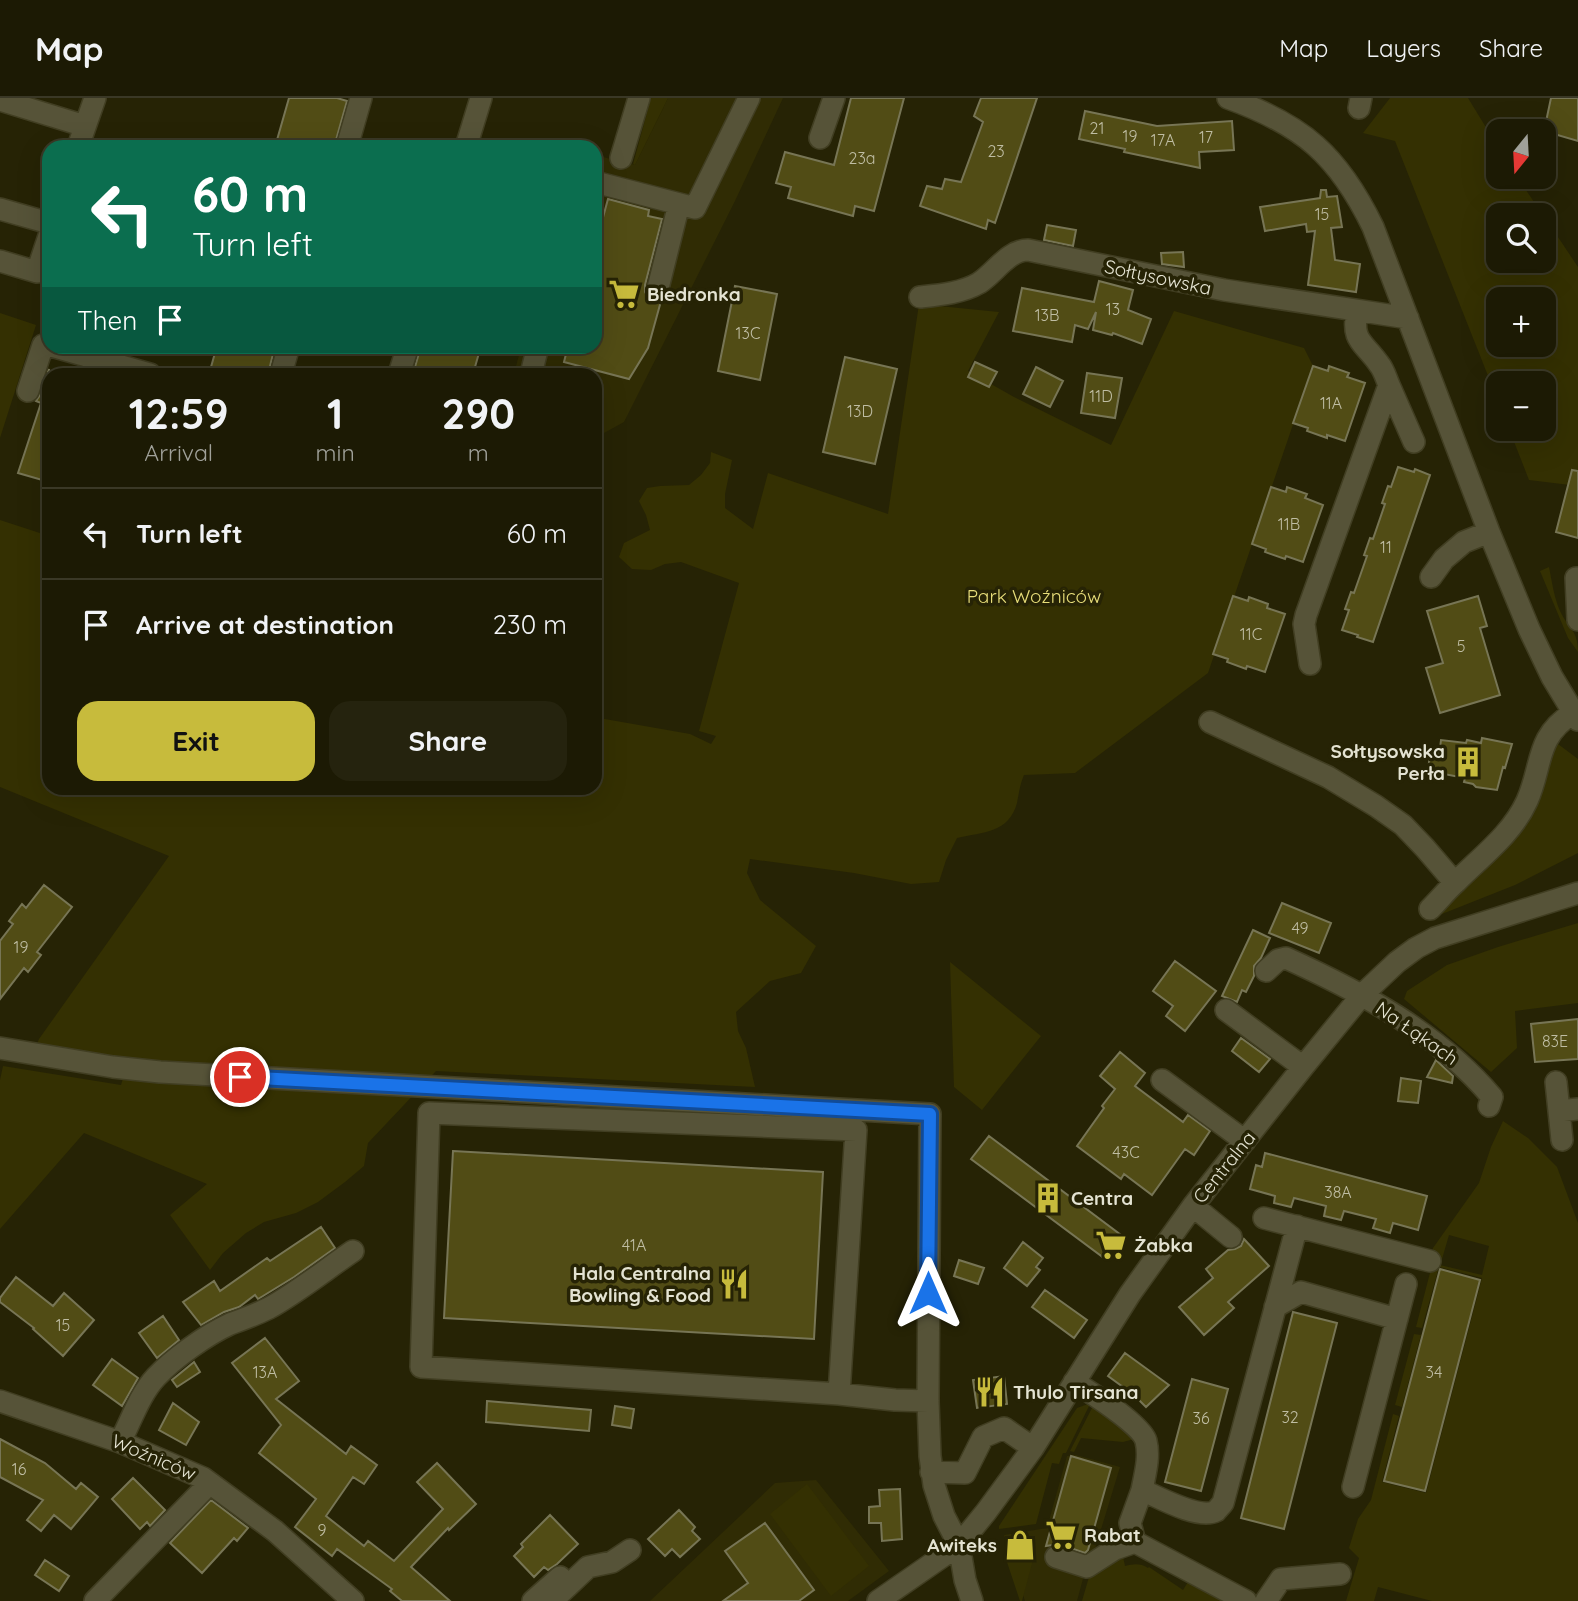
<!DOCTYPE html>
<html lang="en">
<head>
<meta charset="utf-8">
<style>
  body { margin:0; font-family:Quicksand,sans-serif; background:#25230e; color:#f1f3f6; height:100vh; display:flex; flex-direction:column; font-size:26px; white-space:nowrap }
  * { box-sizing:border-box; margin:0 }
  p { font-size:23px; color:#a0a19a }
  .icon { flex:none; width:38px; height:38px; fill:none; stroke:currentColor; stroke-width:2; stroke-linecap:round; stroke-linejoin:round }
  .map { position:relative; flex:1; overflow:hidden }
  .panel { position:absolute; left:42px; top:270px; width:560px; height:427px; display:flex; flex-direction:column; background:#1c1a04; border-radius:21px; box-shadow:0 7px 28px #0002,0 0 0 2px #3a3826 }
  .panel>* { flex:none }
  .top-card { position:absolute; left:42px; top:42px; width:560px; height:214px; border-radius:21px; box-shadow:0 7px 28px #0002,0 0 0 2px #3a3826; background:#0b6e4f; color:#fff; overflow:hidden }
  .needle { width:46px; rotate:198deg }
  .tools { position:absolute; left:1486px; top:21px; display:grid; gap:14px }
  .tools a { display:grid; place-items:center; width:70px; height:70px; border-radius:14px; background:#1c1a04; box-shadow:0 7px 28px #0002,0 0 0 2px #3a3826; font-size:35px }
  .pin { position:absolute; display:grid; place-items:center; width:60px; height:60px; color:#fff; margin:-30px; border:4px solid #fff; border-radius:50%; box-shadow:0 2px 7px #0007 }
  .me { position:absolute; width:77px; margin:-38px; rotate:0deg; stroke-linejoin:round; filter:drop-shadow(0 0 5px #0008) }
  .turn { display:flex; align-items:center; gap:24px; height:147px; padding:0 35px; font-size:32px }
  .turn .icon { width:91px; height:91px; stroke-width:2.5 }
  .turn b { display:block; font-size:49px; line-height:60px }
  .then { display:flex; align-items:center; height:66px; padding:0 35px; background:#0003; gap:14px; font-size:26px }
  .eta { display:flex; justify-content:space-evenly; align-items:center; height:119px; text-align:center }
  .eta b { font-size:42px; font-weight:700; line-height:49px }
  .button { display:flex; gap:14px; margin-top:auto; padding:14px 35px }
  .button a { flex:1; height:80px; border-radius:21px; background:#c7bb3c; color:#111; font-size:28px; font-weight:700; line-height:80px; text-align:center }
  .button a+a { background:#25230e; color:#f1f3f6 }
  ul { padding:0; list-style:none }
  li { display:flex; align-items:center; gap:21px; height:91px; padding:0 35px; border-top:2px solid #3a3826 }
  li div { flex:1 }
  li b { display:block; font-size:26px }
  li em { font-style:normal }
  header { display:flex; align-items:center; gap:42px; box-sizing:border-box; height:98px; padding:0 35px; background:#1c1a04; border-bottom:2px solid #3a3826 }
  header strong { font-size:33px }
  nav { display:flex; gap:38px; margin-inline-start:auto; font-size:24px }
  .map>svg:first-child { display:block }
</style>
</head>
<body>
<header>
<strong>Map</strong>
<nav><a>Map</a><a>Layers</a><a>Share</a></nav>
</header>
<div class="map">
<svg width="1578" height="1503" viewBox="0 0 1578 1503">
  <rect width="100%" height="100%" fill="#262305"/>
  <path fill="#302c04" d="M668,0H783L735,103L624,324L595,340V276H514L521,249L595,248V57L635,67Z
    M1076,1357L1120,1369L1089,1471L1084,1477L1077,1503H1025L1004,1437L1047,1430L1067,1358Z
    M816,1382L889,1473L848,1503H650L775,1385Z"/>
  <path fill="#343002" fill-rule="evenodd" d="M651,0H668L635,67L633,66Z
    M1390,0H1468L1498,49V79H1517L1543,117H1498V163H1544V118L1578,169V388L1529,382L1509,331H1544V285H1498V303L1395,43L1363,35ZM1498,201H1544V247H1498Z
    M919,206L999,214L968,273L1014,299L1111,347L1174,213L1304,250L1313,268L1208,575L1075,675L1024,677C1020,686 1019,695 1017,705C1009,735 983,734 957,740L946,762L939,784L911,786L854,775L750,761L747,775L760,802L816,848L801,875L770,883L736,914L738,933L746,950L755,989L436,973L368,1045L364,1068L345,1084L318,1104L296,1115L264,1124L246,1135L223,1155L210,1172L170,1117L207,1086L84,1035L0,1131V982L3,968L121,987L129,961L37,946L39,941L169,758L0,689V422L49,438V690H595V617L599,620L690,636L711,646L716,638L699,633L739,485L681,464L665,466L651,472L632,471L619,459L624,445L650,432L646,417L639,403L647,390L660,388L689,387L701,377L710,365L711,354L732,362L725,396V410L753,431L768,375L888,416Z
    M0,215L36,227L0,340Z
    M1549,469C1552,484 1554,499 1560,513C1569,532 1578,532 1578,554L1568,540L1540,473Z
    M1554,643L1578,661V755L1515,787L1442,816L1434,813L1513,740L1527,725L1535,709Z
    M1578,825V905L1515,913L1517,950L1491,974L1404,901L1407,893L1447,867L1498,849Z
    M950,864L1041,938L982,1012L954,989Z
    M1503,1023L1528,1040L1557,1069L1578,1125V1503H1432L1378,1489L1374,1503H1346L1359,1460L1349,1450L1358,1421L1371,1402L1393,1316L1399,1318L1382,1384L1426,1395L1482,1180L1439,1169L1422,1230L1416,1229L1432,1167H1440L1482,1177L1489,1148L1449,1137L1442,1161L1434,1158L1432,1155L1433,1150L1479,1085L1491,1049Z
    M1414,1236L1421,1237L1402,1309L1395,1307Z
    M1088,1306H1090L1066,1355H1063L1059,1366L1052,1365L1036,1426L999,1431V1428L1077,1310Z
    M1093,1308L1131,1334L1134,1341L1123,1344L1081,1340L1074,1354L1070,1353Z
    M807,1386L869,1468L831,1498L770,1416Z
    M1122,1454L1125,1468C1134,1466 1140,1465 1148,1470L1149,1469L1183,1492L1188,1484L1222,1503H1082L1089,1479Z
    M1034,1458L1022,1503H1020L1007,1464Z"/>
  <path fill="#514c15" stroke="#777555" stroke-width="2" d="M289,0H337L347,3L334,49H275Z
    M851,0H904L874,113L855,108L853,118L788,100L791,89L776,85L785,54L834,67Z
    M981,0H1037L995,125L988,122L986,131L920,108L927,88L942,91L945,81L961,84L983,24L974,18Z
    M1551,0H1578V43L1544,33Z
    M1085,13L1157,28L1232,23L1234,52L1199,54L1200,70L1124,54L1125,51L1079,41Z
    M1321,92H1326L1327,99L1337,98L1342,129L1331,130L1335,162L1360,166L1356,194L1308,187L1315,133L1307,134L1306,126L1265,133L1260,109L1320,100Z
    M608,101L649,112L648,118L662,121L645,187V194L648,199L654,202L661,203L648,250L629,281L564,264L568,248H595V149Z
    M1047,127L1076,132L1073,148L1044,142Z
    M1183,154L1184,169L1162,166L1161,155Z
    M1099,183L1133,192L1128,212L1151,221L1142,246L1113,235L1112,237L1093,232L1096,214L1088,231L1075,227L1072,244L1013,233L1022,190L1094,204Z
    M735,188L777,196L760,282L718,273Z
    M217,248H275L268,276H209Z
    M421,248H481L473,276H413Z
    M845,259L897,271L875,366L823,354Z
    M975,264L997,274L989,289L968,279Z
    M1313,268L1328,273L1329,268L1349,275L1347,279L1365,285L1345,343L1327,337V340L1307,333L1308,330L1293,325Z
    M1036,269L1063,283L1050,309L1023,296Z
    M49,271V384L18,375L41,305L36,303L40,297Z
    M1087,275L1122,280L1115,320L1081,315Z
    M1398,369L1414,374L1415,371L1430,377L1373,544L1357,539L1358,537L1342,532L1349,512L1345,511L1351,494L1354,495L1367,458L1364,457L1370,440L1373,441L1385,406L1382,405L1388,388L1391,389Z
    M1572,372L1578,373V440L1556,434Z
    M1271,389L1286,394L1287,389L1307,396L1305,400L1323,407L1303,464L1286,458L1285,461L1265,454L1266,451L1252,446Z
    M1233,498L1248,503L1249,499L1268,506L1267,510L1285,516L1265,574L1247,568L1246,571L1227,564L1228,561L1213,556Z
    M1478,498L1487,528L1480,530L1500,597L1440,615L1426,570L1443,565L1427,513Z
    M1482,640L1512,646L1505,670L1503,669L1497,692L1476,689L1473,686L1464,684L1465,680L1428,673L1430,656L1439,658L1441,642L1466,645L1467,642L1481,645Z
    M44,787L72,809L37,854L41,857L28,874L24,870L0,901V843L13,826L9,823L22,806L26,810Z
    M1282,805L1331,825L1319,855L1269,835Z
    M1253,832L1270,840L1261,860L1254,868V878L1246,894L1242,892L1237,904L1222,898Z
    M1175,863L1216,893L1185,933L1166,918L1173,908L1153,893Z
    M1578,921V961L1535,964L1531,926Z
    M1241,940L1270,961L1259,974L1232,953Z
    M1120,954L1145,975L1135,988L1183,1024L1188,1017L1210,1033L1194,1057L1185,1051L1152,1097L1124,1076L1121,1081L1077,1048L1104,1010L1102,1008L1115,991L1100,978Z
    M1436,962L1453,978L1452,985L1427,979Z
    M1401,980L1421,983L1418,1005L1398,1003Z
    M989,1038L1121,1137L1104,1160L971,1061Z
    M453,1053L823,1074L814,1241L444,1220Z
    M1265,1055L1427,1098L1418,1132L1393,1125L1390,1135L1373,1130L1376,1121L1344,1113L1341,1122L1324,1118L1326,1108L1294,1100L1291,1109L1274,1105L1275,1098L1250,1091L1256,1067L1262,1069Z
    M321,1129L335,1150L294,1179L263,1198L258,1201L255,1197L239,1209L224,1214L201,1227L183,1204L214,1183L220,1193L267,1160L270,1163Z
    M1244,1141L1269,1168L1228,1204L1234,1210L1204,1237L1179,1209L1213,1180L1206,1171L1228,1152L1235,1151L1241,1148Z
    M1023,1144L1043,1160L1036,1169L1040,1172L1027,1188L1004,1170Z
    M959,1162L984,1170L978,1186L954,1178Z
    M1440,1171L1480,1182L1425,1393L1384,1383Z
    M16,1179L53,1208L64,1195L94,1222L63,1258L33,1231L34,1230L0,1204V1200Z
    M1045,1192L1087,1222L1074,1240L1032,1209Z
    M1293,1214L1337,1225L1284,1431L1241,1420Z
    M163,1218L179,1242L157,1260L139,1235Z
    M265,1240L299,1283L276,1301L346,1356L351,1348L377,1367L364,1386L353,1379L326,1418L364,1448L368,1443L394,1463L443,1411L417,1384L437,1365L476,1406L449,1432L448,1430L411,1469L450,1503H402L390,1493L392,1491L337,1451L332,1458L295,1429L316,1401L259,1355L281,1327L232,1265Z
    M1125,1255L1169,1287L1146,1309L1134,1297L1108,1278Z
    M112,1261L138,1280L122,1308L93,1287Z
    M194,1264L200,1274L177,1289L172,1282Z
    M1004,1278L1007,1306L977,1310L973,1282Z
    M1192,1281L1228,1291L1201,1393L1165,1384Z
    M487,1303L591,1312L589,1333L486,1324Z
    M173,1305L199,1324L186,1347L159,1332Z
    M615,1308L634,1311L631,1330L612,1327Z
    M0,1341L45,1365L76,1391L81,1385L98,1399L71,1431L54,1417L41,1433L27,1422L43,1402L0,1379Z
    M1071,1358L1111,1370L1088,1452L1085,1455L1059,1446L1046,1448Z
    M133,1380L165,1412L150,1428L147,1424L140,1431L112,1401Z
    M900,1391L902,1441L882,1443L881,1425H869V1409L880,1408L879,1392Z
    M211,1402L248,1430L237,1443L234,1440L202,1475L170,1445Z
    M679,1412L695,1429L692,1433L700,1441L680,1459L672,1451L665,1458L648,1441Z
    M550,1417L578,1446L557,1466L548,1472L544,1469L534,1479L514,1458L523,1449L521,1446Z
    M765,1425L814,1492L799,1503H723L748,1485L725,1453Z
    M45,1462L69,1478L59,1493L35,1477Z"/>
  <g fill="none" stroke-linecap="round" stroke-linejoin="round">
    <g stroke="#413e22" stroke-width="24">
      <path id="minor" d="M1228,0C1303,27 1338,57 1373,129L1489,434L1529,531L1552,579L1578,622
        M0,2L85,28
        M1359,10L1361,0
        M820,40L834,0
        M78,49L95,0
        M347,49L361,0
        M466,49L481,0
        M621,60L639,0
        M595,84L695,110L749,0
        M0,111L49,125
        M0,163L37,174L49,138
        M658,190L679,106
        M920,199C939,197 962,195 979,185C995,175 1008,152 1028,152L1224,192L1408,220
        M51,248L150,276
        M281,276L289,248
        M399,276L408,248
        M531,276L538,248
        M1389,287L1414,344
        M28,293L43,247L49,248
        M1431,479L1444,461L1464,444L1489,434
        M1578,480H1576L1578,522
        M1310,566L1304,526L1306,517L1389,287C1386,280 1384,272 1379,266C1364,244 1351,244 1357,213
        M1210,624L1328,679L1376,708L1403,727L1425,750L1455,785
        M1430,811C1439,802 1447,792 1456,784C1482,758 1512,736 1527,703C1543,667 1535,639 1573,615
        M1266,873L1278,862L1286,860C1361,894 1438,935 1492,999L1489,1008
        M1226,912L1303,969
        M0,950L113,969L160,974L930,1016L928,1303L930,1358L934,1387L944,1418L959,1447L965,1482L972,1503
        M1162,982L1245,1043
        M1556,984L1559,1013
        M1562,1042L1559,1013L1578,1011
        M1193,1108L1231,1139
        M1264,1120L1430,1163
        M1275,1209L1301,1194L1397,1221
        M1074,1284C1090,1294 1142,1327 1146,1343C1150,1359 1145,1376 1142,1392C1158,1399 1199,1422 1216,1413C1217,1412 1222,1406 1223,1405L1297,1128
        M839,1296L856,1032L429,1015L421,1269L839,1296L895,1302L928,1303
        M0,1303L120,1344L203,1380L275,1433L353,1503
        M120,1344C131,1323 140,1296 156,1279C174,1260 206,1237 230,1226C244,1221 255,1217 269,1210C298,1194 325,1172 353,1153
        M931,1374L965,1375L983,1339L1004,1330L1033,1350
        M1353,1389L1406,1186
        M1135,1444L1130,1425L1142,1392
        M1056,1459L1087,1469L1115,1451L1135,1444L1246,1503
        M95,1503L210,1385
        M533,1503L560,1479
        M552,1503L588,1469L612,1464L630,1452
        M878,1503L959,1447L986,1414L1033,1350L1130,1196L1193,1108L1303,969L1362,897L1397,864L1416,850L1435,840L1578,795
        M1266,1503L1281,1481L1340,1476"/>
    </g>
    <use href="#minor" stroke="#565338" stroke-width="21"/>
  </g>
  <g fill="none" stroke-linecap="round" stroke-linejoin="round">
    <g stroke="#114b97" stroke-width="18">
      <path id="route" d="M240,979L930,1016L928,1195"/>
    </g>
    <use href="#route" stroke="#1a73e8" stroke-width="12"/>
  </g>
  <defs>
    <g id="supermarket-bare" transform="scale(2.415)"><path d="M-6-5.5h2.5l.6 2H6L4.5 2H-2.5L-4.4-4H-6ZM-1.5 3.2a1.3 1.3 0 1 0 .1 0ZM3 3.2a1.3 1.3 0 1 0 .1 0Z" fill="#c7bb3c" stroke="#262305" stroke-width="2.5" paint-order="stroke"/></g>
    <g id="building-bare" transform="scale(2.415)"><path d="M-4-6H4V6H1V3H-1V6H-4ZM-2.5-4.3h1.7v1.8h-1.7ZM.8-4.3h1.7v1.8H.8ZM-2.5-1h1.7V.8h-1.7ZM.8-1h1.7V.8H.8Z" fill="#c7bb3c" stroke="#262305" stroke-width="2.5" paint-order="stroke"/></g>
    <g id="restaurant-bare" transform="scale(2.415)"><path d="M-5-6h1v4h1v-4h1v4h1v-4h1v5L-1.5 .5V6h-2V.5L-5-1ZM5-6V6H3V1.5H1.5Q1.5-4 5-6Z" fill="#c7bb3c" stroke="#262305" stroke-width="2.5" paint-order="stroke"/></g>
    <g id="shop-bare" transform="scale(2.415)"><path d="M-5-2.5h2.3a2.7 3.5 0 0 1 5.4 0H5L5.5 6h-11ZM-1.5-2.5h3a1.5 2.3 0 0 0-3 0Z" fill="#c7bb3c" stroke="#262305" stroke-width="2.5" paint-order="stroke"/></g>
  </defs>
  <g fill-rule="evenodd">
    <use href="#supermarket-bare" x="624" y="196"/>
    <use href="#building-bare" x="1468" y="664"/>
    <use href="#building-bare" x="1048" y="1100"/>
    <use href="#supermarket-bare" x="1111" y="1147"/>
    <use href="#restaurant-bare" x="734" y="1186"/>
    <use href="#restaurant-bare" x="990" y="1294"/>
    <use href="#supermarket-bare" x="1061" y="1437"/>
    <use href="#shop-bare" x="1020" y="1447"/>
  </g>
  <g text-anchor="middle" stroke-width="7" stroke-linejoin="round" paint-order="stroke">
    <g font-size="16" fill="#bfbda3">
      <text x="1097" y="36">21</text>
      <text x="1130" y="44">19</text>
      <text x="1206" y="45">17</text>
      <text x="1163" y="48">17A</text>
      <text x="996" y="59">23</text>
      <text x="862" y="66">23a</text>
      <text x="1322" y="122">15</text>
      <text x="1113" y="217">13</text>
      <text x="1047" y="223">13B</text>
      <text x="748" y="241">13C</text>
      <text x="1101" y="304">11D</text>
      <text x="1331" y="311">11A</text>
      <text x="860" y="319">13D</text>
      <text x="1289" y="432">11B</text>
      <text x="1386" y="455">11</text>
      <text x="1251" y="542">11C</text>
      <text x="1461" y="554">5</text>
      <text x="1300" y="836">49</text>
      <text x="21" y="855">19</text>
      <text x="1555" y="949">83E</text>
      <text x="1126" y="1060">43C</text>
      <text x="1338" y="1100">38A</text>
      <text x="634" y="1153">41A</text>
      <text x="63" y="1233">15</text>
      <text x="265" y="1280">13A</text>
      <text x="1434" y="1280">34</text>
      <text x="1290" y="1325">32</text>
      <text x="1201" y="1326">36</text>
      <text x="19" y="1377">16</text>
      <text x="322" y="1438">9</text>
    </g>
    <g font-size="19" fill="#e4e3d2" stroke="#262305">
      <text transform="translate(1158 179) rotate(12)" y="7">Sołtysowska</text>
      <text transform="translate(1417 935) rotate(35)" y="7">Na Łąkach</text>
      <text transform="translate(1224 1069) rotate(-51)" y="7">Centralna</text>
      <text transform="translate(154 1359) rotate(23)" y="7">Woźniców</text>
    </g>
    <g font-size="19" font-weight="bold" fill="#e4e3d2" stroke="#262305" text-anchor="start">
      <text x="647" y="203">Biedronka</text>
      <text x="1445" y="660" text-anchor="end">Sołtysowska<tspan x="1445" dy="22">Perła</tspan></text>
      <text x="1071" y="1107">Centra</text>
      <text x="1134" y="1154">Żabka</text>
      <text x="711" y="1182" text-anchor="end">Hala Centralna<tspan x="711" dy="22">Bowling &amp; Food</tspan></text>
      <text x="1013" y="1301">Thulo Tirsana</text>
      <text x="1084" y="1444">Rabat</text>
      <text x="997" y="1454" text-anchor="end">Awiteks</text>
    </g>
    <g font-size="19" fill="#e8de7a" stroke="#262305">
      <text x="1034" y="505">Park Woźniców</text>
    </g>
  </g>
</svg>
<div class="tools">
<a><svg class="needle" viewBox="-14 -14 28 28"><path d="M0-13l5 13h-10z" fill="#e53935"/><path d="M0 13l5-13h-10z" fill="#a0a19a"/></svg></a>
<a><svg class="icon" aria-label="search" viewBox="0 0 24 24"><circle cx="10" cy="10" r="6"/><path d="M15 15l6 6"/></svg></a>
<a>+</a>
<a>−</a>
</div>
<div class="pin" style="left:240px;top:979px;background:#d93025"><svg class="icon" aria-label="arrive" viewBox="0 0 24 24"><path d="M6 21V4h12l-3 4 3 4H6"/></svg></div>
<svg class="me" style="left:928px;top:1195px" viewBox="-20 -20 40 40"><path d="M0-17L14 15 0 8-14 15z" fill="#1a73e8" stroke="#fff" stroke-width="4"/></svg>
<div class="top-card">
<div class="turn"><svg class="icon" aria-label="left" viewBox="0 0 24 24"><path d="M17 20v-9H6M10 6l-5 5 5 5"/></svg><div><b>60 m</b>Turn left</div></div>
<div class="then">Then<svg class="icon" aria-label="arrive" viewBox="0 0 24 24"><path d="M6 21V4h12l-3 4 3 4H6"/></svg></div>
</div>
<section class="panel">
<div class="eta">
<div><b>12:59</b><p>Arrival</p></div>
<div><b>1</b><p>min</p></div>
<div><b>290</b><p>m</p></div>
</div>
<ul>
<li><svg class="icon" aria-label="left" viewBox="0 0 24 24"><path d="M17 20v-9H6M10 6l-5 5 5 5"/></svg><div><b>Turn left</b></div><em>60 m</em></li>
<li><svg class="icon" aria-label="arrive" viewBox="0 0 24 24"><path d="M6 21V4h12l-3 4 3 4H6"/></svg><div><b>Arrive at destination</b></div><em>230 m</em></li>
</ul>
<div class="button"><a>Exit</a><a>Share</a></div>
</section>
</div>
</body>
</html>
